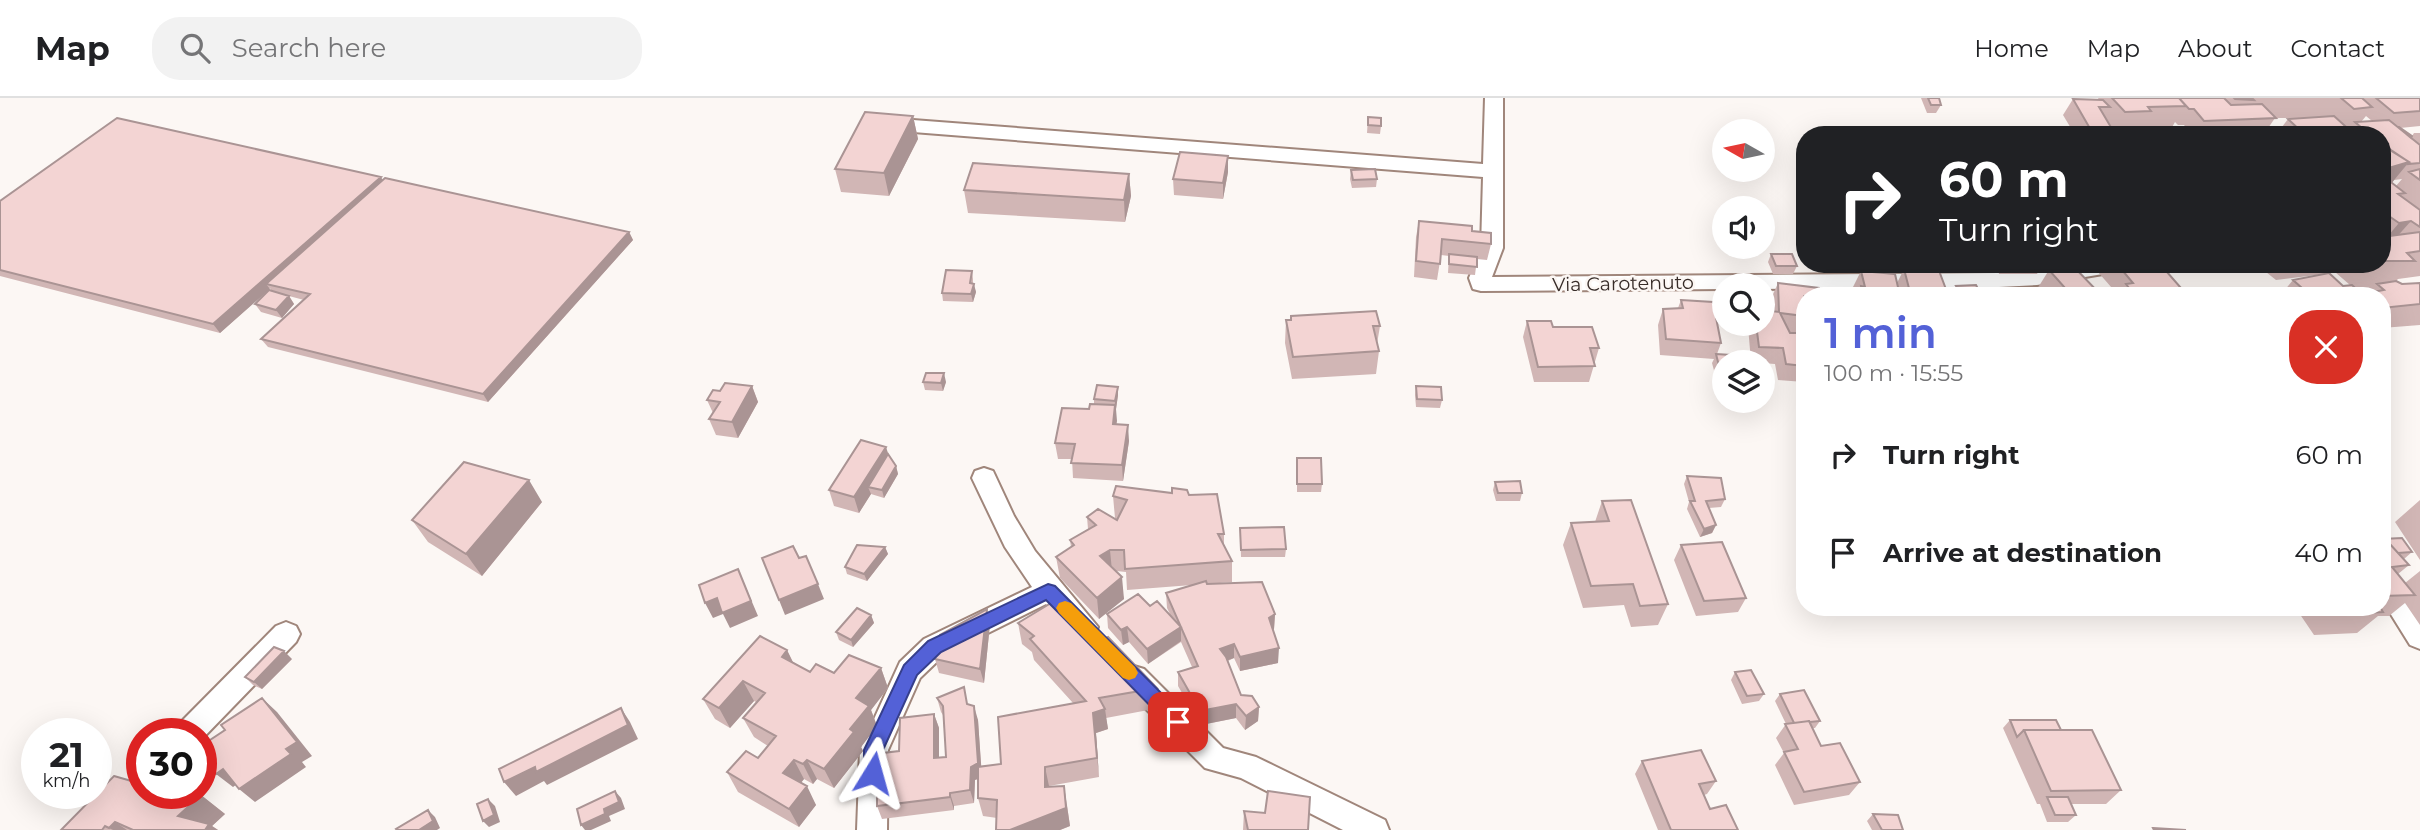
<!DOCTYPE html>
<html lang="en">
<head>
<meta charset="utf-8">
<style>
  body { margin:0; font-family:Montserrat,sans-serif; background:#f2f2f2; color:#202124; height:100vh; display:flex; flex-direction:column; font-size:26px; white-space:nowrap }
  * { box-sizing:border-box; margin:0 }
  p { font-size:23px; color:#757577 }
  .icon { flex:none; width:38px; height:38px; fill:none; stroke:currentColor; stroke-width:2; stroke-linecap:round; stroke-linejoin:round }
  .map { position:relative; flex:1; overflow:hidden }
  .panel { position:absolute; left:1796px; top:189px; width:595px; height:329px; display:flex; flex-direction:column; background:#fff; border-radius:28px; box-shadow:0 7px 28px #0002 }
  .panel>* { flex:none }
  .banner { position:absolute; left:1796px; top:28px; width:595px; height:147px; border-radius:28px; box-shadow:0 7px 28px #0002; background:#202124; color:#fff; overflow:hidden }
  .needle { width:46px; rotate:279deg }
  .buttons { position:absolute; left:1712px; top:21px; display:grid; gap:14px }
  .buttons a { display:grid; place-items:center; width:63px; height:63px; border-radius:50%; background:#fff; box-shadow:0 7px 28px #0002; font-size:35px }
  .speed { position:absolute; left:21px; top:620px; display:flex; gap:14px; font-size:35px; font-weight:700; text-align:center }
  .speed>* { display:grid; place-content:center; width:91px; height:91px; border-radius:50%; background:#fff; box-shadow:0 7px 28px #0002; line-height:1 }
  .speed small { font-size:18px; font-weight:400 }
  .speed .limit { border:10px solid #d22; background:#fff; color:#111 }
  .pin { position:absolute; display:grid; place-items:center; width:60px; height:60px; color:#fff; margin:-30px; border-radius:14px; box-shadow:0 4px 10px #0006 }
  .me { position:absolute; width:77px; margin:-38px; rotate:8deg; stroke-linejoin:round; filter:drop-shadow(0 0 5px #0008) }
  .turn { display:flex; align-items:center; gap:24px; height:147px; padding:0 28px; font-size:32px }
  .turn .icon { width:91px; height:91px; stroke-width:2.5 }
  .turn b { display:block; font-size:49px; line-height:60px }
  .round { display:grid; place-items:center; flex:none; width:74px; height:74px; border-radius:28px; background:#f2f2f2 }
  .headline { display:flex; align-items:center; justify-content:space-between; height:119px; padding:0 28px }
  h1 { font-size:42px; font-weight:600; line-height:52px; color:#5361d7 }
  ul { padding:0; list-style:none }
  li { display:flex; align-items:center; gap:21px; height:98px; padding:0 28px }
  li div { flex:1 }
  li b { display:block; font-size:26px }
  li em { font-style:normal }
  header { display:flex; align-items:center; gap:42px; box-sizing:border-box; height:98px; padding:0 35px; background:#fff; border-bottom:2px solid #e0e0e0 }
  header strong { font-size:33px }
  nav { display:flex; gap:38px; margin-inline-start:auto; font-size:24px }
  .search { width:490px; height:63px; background:#f2f2f2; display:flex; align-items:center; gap:18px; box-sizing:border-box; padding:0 24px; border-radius:28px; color:#757577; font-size:26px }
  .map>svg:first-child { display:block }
</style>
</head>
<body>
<header>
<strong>Map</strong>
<div class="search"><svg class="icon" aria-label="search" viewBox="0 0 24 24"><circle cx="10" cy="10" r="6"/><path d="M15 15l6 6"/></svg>Search here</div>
<nav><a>Home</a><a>Map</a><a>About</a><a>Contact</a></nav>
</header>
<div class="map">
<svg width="2420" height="732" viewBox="0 0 2420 732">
  <rect width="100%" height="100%" fill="#fcf7f4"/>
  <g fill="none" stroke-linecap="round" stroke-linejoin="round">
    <g stroke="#a0867b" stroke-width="4">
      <path id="minor" d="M1485,0H1503V150L1492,179L1999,175L2037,173L2076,166H2132L2129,171L2121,173L2037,187L1999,189L1762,191V187H1724V191L1481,193L1473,191L1469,180L1481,150L1483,79L913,34L903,28L913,22L1483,66Z
        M984,370L993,373L1014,418L1035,453L1098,529L1094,537C1072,545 1059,521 1046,506L944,557L920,580L888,652L887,732H857L860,652L900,564L924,541L1032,489L1005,449L972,380L975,373Z
        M2382,469L2391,472L2420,516V551L2410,547L2382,502Z
        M286,524L296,528L300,536L296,544L201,642V635H175L179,626L276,528Z
        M1134,568L1144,571L1223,650L1256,659L1385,722L1389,732H1343L1241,680L1205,670L1124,589L1120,580L1124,571Z"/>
    </g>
    <use href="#minor" fill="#fff" fill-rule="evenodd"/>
  </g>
  <path fill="#d1b6b5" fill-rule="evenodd" d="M1921,0H1939L1941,7L1936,15H1927Z
    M2098,0H2420V28L2400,30L2412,38L2414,35H2420V178L2398,181L2396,183L2402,186L2420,185V227L2382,230V198H2366L2372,192H2358L2364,198H2280L2293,182L2343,188L2350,187L2335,174L2343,166H2382V37H2276L2288,21L2310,20H2275L2264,36L2192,37L2184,27H2178L2175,24L2171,31L2139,32L2137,36L2075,37L2063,17L2073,1L2099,2ZM2366,18L2372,23L2361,24ZM2402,81L2396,88L2392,85L2394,82Z
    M913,18L918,41L889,98L841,94L835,71Z
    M1368,19L1381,28L1380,36L1367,35Z
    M1351,72L1377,81L1376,89L1352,90L1350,81Z
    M1228,74L1223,101L1174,97L1173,81Z
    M1129,76L1131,98L1125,124L968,115L964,92Z
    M383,83L629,134L633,142L488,304L268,249L261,241L304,202L289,198L294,206L282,220L261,214L255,206L271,193L270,190L220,235L0,178V103Z
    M1419,123L1472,133L1491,146L1487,162L1477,161L1475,177L1448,175L1449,158L1441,157L1437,182L1414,179L1416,139Z
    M1771,156L1797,168L1793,176H1773L1768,164Z
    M1997,166H2041L2042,167L2037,176H1999Z
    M2103,166H2117L2188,198H2117L2118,197L2098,174Z
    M2256,166H2332L2324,176L2276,182Z
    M1904,171L1947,194L1944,198H1855L1853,189L1861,173L1897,185Z
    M2049,172L2100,196L2108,198H2047L2039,188Z
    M972,173L973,181V186L976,194L973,204L943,203L942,195Z
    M1778,185L1804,198V284L1778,282L1775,266L1762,265V264H1751L1748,228L1749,226H1762L1771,213V201Z
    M1956,188L1980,195L2007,198H1950Z
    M1681,202L1721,245L1717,256L1724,264V280H1716L1712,265L1714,261L1660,257L1658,227L1663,211L1678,210Z
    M1291,218L1380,228L1377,246L1379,253L1376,276L1292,281L1285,245L1286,222H1290Z
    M1527,223L1553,229L1599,250L1589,284H1534L1523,239Z
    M923,284H946L943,293L925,292Z
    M752,288L758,304L738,340L716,337L709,321L713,315L707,302Z
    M1416,288L1442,302L1440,310L1416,309L1415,297Z
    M1118,297L1116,311V326L1129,343L1123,383L1073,380L1072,361H1058L1055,345L1094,306V301Z
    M888,356L896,368L898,376L884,400L871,396L859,415L834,408L829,392Z
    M1297,360L1322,386L1321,394H1297Z
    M1687,378L1725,401L1721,409L1709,410L1716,427L1712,435L1700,439L1687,411L1689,404L1684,386Z
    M1495,384L1522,395L1520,403H1496L1493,392Z
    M1189,397L1224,436V448L1232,463V484L1207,486L1275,516L1274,531L1273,532L1278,565L1240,573L1234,560L1228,563L1241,597L1259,609L1258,623L1245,632L1236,620L1201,627L1178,588V574L1192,569L1181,544L1148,566L1129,544L1123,547L1108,530L1107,516L1150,508L1170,516L1167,510L1166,495L1192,487L1127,492L1126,474L1116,473L1124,501L1099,521L1060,480L1056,459L1071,449L1070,442L1088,431L1087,419L1117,422V421L1115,420L1113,398Z
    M2420,402V462L2395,424Z
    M1602,403L1668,506L1658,527L1631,529L1624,507L1583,510L1563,447L1571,425L1595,424Z
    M542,404L482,478L428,444L412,422Z
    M1240,430L1286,451L1285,459H1241Z
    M2382,441L2412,454L2404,461L2409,467L2398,476L2405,485L2420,473V527L2405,505L2389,518H2378L2357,535L2314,537L2295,509H2382Z
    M1681,447L1746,500L1738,514L1696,518L1674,462Z
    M885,449L888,456L867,483L847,476L845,469Z
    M871,517L874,525L853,549L839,542L836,534Z
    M1018,525L1157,590L1159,610L1106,620L1108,631L1096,635L1099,679L1049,688L1067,707L1070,728L1060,732H996L997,720L983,718L978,700V681L975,682L974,705L954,708V712L882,721L877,708L883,678L899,653L934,616L939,630V660L946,659L943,617L941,614L937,600L969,607L978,622L981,668L1001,666L1073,605L1034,562L1032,554L1022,546Z
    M990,526L984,585L939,575L935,561Z
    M787,552L793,564L810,574L834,575L881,570L888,590L871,612L877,628L861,649L863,653L834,690L817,681L813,686L804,681L801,685L816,707L799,729L738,694L727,674L758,660L768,648L754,639L743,620L756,604L754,603L730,630L715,621L703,601Z
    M292,561L262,591L253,587L245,579Z
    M1735,574L1764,596L1759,603L1742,606L1731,582Z
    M1780,596L1820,623L1815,630H1813L1821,648L1860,684L1849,697L1794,707L1775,667L1784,655L1776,640L1786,626L1775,603Z
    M2010,622L2061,632L2121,692L2106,706H2071L2076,717L2068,724H2047L2040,706H2037L2003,630Z
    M1642,663L1716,683L1707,696L1704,697L1710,711L1738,732H1658L1635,676Z
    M142,695L201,697L225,716L212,728L218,732H61Z
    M1244,713L1308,732H1243Z
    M1873,716L1903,732H1872L1867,723Z"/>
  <path fill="#aa9494" d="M913,18L918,41L889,98L884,75Z
    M1228,58V74L1223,101V85Z
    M2409,64L2390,87L2382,90V72Z
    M1129,76L1131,98L1125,124L1124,102Z
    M381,79L386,88L266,186L270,191L220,235L213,226Z
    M2411,123L2385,152L2382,145L2399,125Z
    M629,134L633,142L488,304L483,296Z
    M974,186L976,194L973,204L971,196Z
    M289,198L294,206L282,220L276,212Z
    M944,275L946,284L943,293L941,285Z
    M752,288L758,304L738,340L732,324Z
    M1118,289V297L1116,311L1117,323L1114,342L1113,326L1115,303Z
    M1128,327L1129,343L1123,383L1122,367Z
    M886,349L891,364L868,389L871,396L859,415L854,399Z
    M896,368L898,376L884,400L882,392Z
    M529,382L542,404L482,478L466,456Z
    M1716,427L1712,435L1700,439L1704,431Z
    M885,449L888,456L867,483L864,476Z
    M1110,452L1112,473L1100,458Z
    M738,471L758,518L730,530L723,516L713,520L705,505Z
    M1122,479L1124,501L1099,521L1097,500Z
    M818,486L824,501L785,517L779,502Z
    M987,511L990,526L984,585L980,571Z
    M1275,516L1274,531L1268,535L1269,520Z
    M871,517L874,525L853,549L851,542Z
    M1127,529L1129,544L1123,547L1121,532Z
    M1181,529V543L1148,566L1147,551Z
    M1234,546V560L1220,565V551Z
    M1279,550L1278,565L1240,573V559Z
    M787,552L797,573L782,559Z
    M284,553L292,561L262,591L254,584Z
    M881,570L888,590L871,612L877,628L861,649L863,653L834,690L824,671L856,600Z
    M743,583L754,603L730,630L719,610Z
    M262,600L277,614L312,658L302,664L306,669L255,704L239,691L286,651Z
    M1236,606V620L1201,627L1200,613Z
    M974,608L978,622L982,679L975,682L974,705L970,692Z
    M1259,609L1258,623L1245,632L1246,618Z
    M621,610L630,624L638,641L547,687L544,683L516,698L504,684Z
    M1105,611L1108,631L1096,635L1099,679L1093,615Z
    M934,616L939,630V674L934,660Z
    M794,662L804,681L793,694L783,675Z
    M807,662L817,681L813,686L803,666Z
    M1045,669L1049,688V708L1045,689Z
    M223,671L240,684L233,689L216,676Z
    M807,688L816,707L799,729L789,711Z
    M1064,688L1070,728L1060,732H1010Z
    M615,693L621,700L625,711L609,718L611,723L591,732H585L581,727L604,711Z
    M950,695L954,708V712L950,699Z
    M201,697L225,716L212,728L218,732H197L178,718Z
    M488,701L495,708L500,724L489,729L483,723Z
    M428,712L435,719L440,730L437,732H419Z
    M115,724L127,732H113L109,730Z"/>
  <path fill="#f3d4d3" stroke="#aa9494" stroke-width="2" d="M1928,0H1939L1941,7H1931Z
    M2112,0H2179L2186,8L2148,9L2151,13L2125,14Z
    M2179,0H2224L2231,7L2262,6L2276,20L2204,23L2194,11H2189Z
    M2234,0H2252L2254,2L2235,1Z
    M2341,0H2362L2372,9L2354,11Z
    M2376,0H2420V13L2394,15Z
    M2073,1L2103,2L2110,9H2099L2115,36L2092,34Z
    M865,14L913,18L884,75L835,71Z
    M2334,18L2354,36L2305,37L2288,21Z
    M1368,19L1381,20V28L1368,27Z
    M117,20L381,79L213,226L0,172V103Z
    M2389,22L2420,47V65L2408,66L2409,64L2382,46V37H2370L2355,24Z
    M2398,29H2399L2412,38L2411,40Z
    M2382,49H2385L2409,64L2382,72Z
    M1180,54L1228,58L1223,85L1173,81Z
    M973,65L1129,76L1124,102L964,92Z
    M1375,71L1377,81L1353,82L1351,72Z
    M2420,71V82L2409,74Z
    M2382,78H2383L2405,95L2398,96L2420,112V129L2411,123L2399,125L2386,116L2382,117Z
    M385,80L629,134L483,296L261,241L310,196L266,186Z
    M1419,123L1472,128V133L1491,135V146L1442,141L1440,166L1416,163Z
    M2420,134V153L2407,155L2415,163H2382V139Z
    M1449,156L1477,159V169L1449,166Z
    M1771,156H1792L1797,168H1776Z
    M2004,166H2041L2042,167H2004Z
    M2117,166H2160L2188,198H2157L2153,193L2133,195L2126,186L2133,185Z
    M2074,169L2100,196L2106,195L2108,198H2056L2052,193L2066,191L2049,172Z
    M1938,170L1947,194L1940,193L1942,198H1911L1904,171Z
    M946,172L972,173L970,185L974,186L971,196L942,195Z
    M1861,173L1895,176L1900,198H1863L1861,188L1865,189Z
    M2329,175L2343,188L2352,187L2364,198H2311L2293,182Z
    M2396,183L2402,186L2420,185V206L2382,210V198H2377L2373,194L2384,192L2377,186Z
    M1778,185L1819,190L1820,198H1804V218L1780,215L1790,235H1801L1799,225H1804V268L1786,266L1783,250L1759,249L1756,226H1762V212L1779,214Z
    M1976,187L1980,195H2005L2007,198H1962L1956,188Z
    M269,192L289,198L276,212L255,206Z
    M1681,202L1713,204L1721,245L1666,241L1663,211L1683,210Z
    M1376,213L1380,228H1373L1379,253L1293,259L1286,222H1291V218Z
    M1527,223H1551L1553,229H1592L1599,250H1590L1595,268L1538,269Z
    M1716,256L1731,257L1733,264H1724V272H1720Z
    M926,275H944L941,285L923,284Z
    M725,285L752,288L732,324L709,321L720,304L707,302L713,292L720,293Z
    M1097,287L1118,289L1115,303L1094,301Z
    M1416,288L1441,289L1442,302L1417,301Z
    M1090,306L1115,307L1113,326L1128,327L1122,367L1071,365L1075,346L1055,345L1062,310L1089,311Z
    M861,342L886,349L854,399L829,392Z
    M888,356L896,368L882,392L868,389Z
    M1297,360H1321L1322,386H1297Z
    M464,364L529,382L466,456L412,422Z
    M1687,378L1721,380L1725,401L1706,403L1716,427L1704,431L1690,403H1695Z
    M1520,383L1522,395H1498L1495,384Z
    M1116,388L1172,395V390L1187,392L1189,397L1217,396L1224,436H1218L1232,463L1125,471L1124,452H1110L1100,458L1122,479L1097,500L1056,459L1074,447L1070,442L1096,427L1087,419L1098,411L1117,422L1127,402L1113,398Z
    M1631,402L1668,506L1640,508L1633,486L1591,488L1571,425L1609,423L1602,403Z
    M1284,429L1286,451L1241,452L1240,430Z
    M2402,440L2412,454L2398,455L2389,445L2382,444V441Z
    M1722,444L1746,500L1704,503L1681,447Z
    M2382,444L2389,445L2409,467L2392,469L2415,497L2382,498Z
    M857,447L885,449L864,476L845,469Z
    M793,448L799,460L806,458L818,486L779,502L762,460Z
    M738,471L751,503L722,515L717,500L705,505L699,487Z
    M1206,483L1207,486L1262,484L1275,516L1269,520L1279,550L1240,559L1234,546L1220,551L1226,559L1241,597L1252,598L1259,609L1246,618L1236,606L1200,613L1178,574L1198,568L1166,495Z
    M1138,496L1150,508L1157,503L1181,529L1147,551L1127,529L1121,532L1107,516Z
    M1056,502L1102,542L1108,539L1157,590L1099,600L1105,611L1093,615L1097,660L1045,669V689L1064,688L1066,710L1010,732H996L997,702L978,700V669L1001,666L998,619L1086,603L1030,541L1034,538L1018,525Z
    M2334,509H2380L2383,514L2338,516Z
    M857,510L871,517L851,542L836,534Z
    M987,511L980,571L935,561L940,537Z
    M760,538L787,552L782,559L810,574L816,566L834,575L849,557L881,570L856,600L869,608L850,631L854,634L824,671L807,662L803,666L794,662L783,675L807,688L789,711L727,674L746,653L758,660L776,638L743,620L765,595L743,583L719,610L703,601Z
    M274,549L284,553L254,584L245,579Z
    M1751,572L1764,596L1747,598L1735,574Z
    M964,589L967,606L974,608L978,665L971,669L970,692L950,695V699L877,708V678H883V655L899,653L900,620L934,616V660L946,659L943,608L937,600Z
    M1804,592L1820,623L1810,624L1809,623L1794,625L1780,596Z
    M262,600L297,644L286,651L291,656L239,691L223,671L216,676L201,656V648L225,632L221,627Z
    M621,610L628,627L536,674L535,669L504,684L499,671Z
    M2010,622H2056L2061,632H2024L2017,639Z
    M1809,623L1821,648L1840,645L1860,684L1804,694L1784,654L1798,651L1785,626Z
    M2024,632H2092L2121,692L2051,693Z
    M1701,652L1716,683L1699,686L1710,711L1726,707L1738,732H1671L1642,663Z
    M114,678L142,686V695H193L201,697L178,718L209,726L205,732H133L115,724L109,730L105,728L102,732H61Z
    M615,693L619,704L604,711L605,716L581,727L577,711Z
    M1268,693L1310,699L1308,732H1248L1244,713L1265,715Z
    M2047,699H2068L2076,717H2055Z
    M488,701L494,717L483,723L477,706Z
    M428,712L433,723L419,732H397L396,731Z
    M1873,716L1898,717L1903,732H1882Z
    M2153,730L2186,732H2154Z"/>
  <path fill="#5361d7" stroke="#363f8c" stroke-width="2" d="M1048,486L1055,488L1184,618L1187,624L1184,629L1178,632L1171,629L1046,502L941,554L917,577L883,652V675L880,681L873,684L867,681L864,675V652L904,567L928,543Z"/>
  <path fill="#f59e0b" d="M1065,503L1071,505L1135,569L1138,575L1135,580L1129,582L1123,580L1059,515L1056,510L1059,505Z"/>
  <g text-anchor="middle" stroke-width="5" stroke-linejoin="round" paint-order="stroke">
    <g font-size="19" fill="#372c28" stroke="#fcf7f4">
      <text transform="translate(1623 185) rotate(-1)" y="7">Via Carotenuto</text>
    </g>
  </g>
</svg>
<div class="buttons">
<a><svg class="needle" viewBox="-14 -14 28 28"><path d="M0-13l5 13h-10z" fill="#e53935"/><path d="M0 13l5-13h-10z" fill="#757577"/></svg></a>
<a><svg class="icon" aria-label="sound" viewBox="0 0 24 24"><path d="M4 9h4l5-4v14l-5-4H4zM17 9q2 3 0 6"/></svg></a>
<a><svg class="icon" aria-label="search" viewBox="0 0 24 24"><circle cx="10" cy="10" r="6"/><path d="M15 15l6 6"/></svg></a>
<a><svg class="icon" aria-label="layers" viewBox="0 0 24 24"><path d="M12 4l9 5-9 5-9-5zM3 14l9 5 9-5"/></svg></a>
</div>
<div class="speed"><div>21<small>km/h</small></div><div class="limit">30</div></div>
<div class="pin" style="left:1178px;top:624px;background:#d93025"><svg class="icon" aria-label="arrive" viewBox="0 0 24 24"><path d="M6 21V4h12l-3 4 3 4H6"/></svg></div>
<svg class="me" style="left:873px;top:675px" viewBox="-20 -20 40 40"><path d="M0-17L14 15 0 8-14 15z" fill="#5361d7" stroke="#fff" stroke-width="4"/></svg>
<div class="banner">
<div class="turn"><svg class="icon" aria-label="right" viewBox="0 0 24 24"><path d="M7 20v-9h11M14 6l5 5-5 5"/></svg><div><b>60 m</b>Turn right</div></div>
</div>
<section class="panel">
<div class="headline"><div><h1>1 min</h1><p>100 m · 15:55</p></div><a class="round" style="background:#d93025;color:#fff"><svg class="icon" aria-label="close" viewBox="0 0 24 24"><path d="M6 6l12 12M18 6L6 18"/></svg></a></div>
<ul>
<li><svg class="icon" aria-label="right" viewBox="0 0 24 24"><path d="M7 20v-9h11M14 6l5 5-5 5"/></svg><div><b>Turn right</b></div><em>60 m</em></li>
<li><svg class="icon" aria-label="arrive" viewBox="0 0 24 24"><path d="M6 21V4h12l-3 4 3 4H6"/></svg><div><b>Arrive at destination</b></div><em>40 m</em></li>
</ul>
</section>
</div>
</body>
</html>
